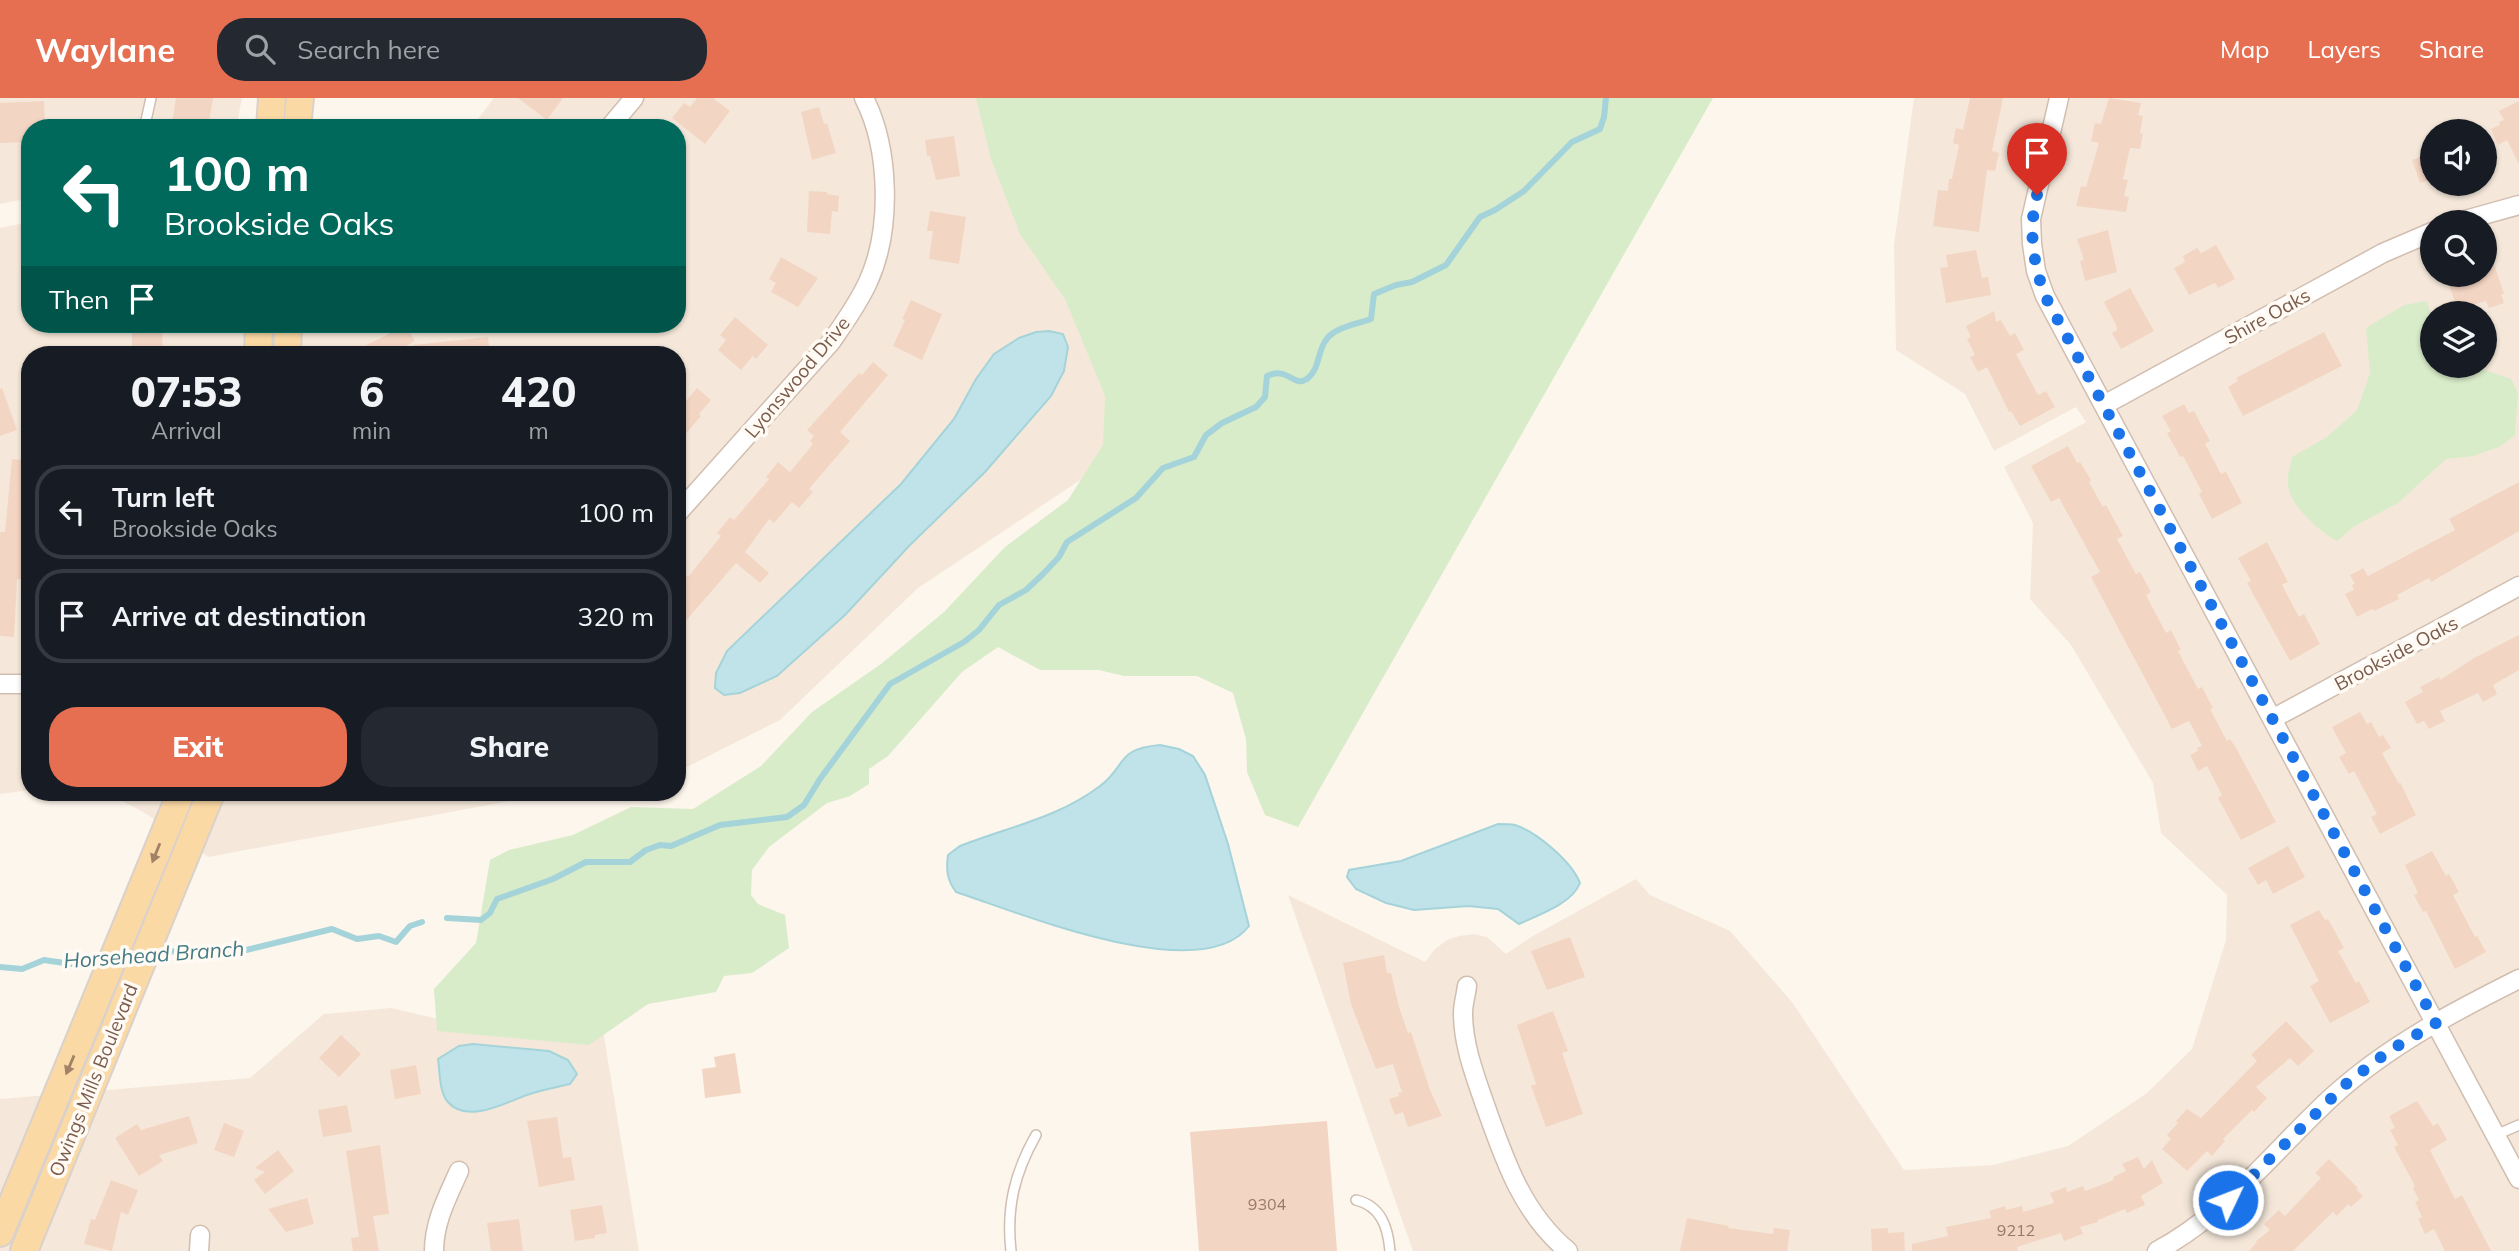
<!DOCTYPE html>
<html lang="en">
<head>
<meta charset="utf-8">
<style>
  body { margin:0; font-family:Mulish,sans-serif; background:#242831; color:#f1f3f6; height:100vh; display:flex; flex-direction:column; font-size:26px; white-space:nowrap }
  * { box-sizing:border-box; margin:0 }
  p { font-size:23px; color:#9ea1a6 }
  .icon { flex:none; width:38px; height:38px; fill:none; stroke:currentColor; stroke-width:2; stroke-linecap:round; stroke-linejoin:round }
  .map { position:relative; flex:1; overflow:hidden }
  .details { position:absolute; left:21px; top:248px; width:665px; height:455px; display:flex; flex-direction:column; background:#171b24; border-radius:28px; box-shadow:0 2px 5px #0004 }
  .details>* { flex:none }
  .guide { position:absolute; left:21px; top:21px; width:665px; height:214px; border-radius:28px; box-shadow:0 2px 5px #0004; background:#00695c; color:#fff; overflow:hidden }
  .tools { position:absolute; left:2420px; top:21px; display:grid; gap:14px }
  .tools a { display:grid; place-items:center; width:77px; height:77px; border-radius:50%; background:#171b24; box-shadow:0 2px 5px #0004; font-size:35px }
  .pin { position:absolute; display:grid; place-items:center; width:60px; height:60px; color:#fff; margin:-72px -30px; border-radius:50% 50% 50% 0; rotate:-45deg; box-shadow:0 0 7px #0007 }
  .pin .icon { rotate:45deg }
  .me { position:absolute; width:77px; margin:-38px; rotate:47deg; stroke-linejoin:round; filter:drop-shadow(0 0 5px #0008) }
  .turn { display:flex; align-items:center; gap:24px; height:147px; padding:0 28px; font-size:32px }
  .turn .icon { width:91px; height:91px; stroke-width:2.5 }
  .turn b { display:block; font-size:49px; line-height:60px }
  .then { display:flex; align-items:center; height:66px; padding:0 28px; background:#0003; gap:14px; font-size:26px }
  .eta { display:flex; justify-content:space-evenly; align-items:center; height:119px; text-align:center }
  .eta b { font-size:42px; font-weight:800; line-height:49px }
  .cta { display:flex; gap:14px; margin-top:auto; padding:14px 28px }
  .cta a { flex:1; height:80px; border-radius:28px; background:#e76f51; color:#fff; font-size:28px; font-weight:800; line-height:80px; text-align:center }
  .cta a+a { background:#242831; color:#f1f3f6 }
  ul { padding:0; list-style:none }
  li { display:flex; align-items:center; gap:21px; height:94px; margin:0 14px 10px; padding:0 14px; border:4px solid #363941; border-radius:28px }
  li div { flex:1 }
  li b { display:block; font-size:26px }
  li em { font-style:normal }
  header { display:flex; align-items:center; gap:42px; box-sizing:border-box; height:98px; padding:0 35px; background:#e76f51; color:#fff }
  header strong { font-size:33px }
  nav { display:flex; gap:38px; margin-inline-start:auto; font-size:24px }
  .search { width:490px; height:63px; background:#242831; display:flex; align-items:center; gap:18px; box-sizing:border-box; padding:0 24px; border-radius:28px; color:#9ea1a6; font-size:26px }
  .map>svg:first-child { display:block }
</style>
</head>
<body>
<header>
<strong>Waylane</strong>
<div class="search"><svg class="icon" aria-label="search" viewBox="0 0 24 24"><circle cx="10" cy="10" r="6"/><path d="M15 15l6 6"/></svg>Search here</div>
<nav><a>Map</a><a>Layers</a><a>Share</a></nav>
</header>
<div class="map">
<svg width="2519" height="1153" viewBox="0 0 2519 1153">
  <rect width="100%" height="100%" fill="#fdf6ec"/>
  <path fill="#f5e8da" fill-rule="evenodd" d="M0,0H242L236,30H30V100L0,106Z
    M494,0H1008L1130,349L918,490L780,622L677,674V257H30V692L0,696V130L30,124V226H677V30H471Z
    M1914,0H2519V1153H1413L1288,797L1425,864L1435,851L1447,842L1459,838L1474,836L1487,839L1506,856L1533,838L1636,781L1650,797L1730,833L1792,904L1904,1072L1993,1067L2068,1048L2147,995L2192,951L2226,842L2227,797L2161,735L2153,685L2071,547L2030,501L2033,425L2004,369L2086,324L2076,309L1994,353L1965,296L1896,252L1894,147ZM2432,33H2485V86H2432ZM2432,124H2485V177H2432ZM2432,215H2485V268H2432Z
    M107,695H553L208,759L145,715Z
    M391,910L460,926H602L639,1153H0V1001L250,980L324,916Z"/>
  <path fill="#d8ecc9" d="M976,0H1713L1298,729L1265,717L1247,674L1246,641L1233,595L1197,578H1124L1099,572H1040L998,549L962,574L888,658L869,671V686L850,698L827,705L769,749L752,772L751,797L758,806L785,817L789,850L752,875L724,878L716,894L648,906L589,947L437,933L434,891L476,845L490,762L509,752L573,737L631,709L693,711L761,668L812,614L881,566L944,514L1005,449L1068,402L1103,347L1105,298L1065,201L1020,136L991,61Z
    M2427,203L2432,220V268H2473L2511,281L2518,295L2515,337L2499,349L2473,358L2446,361L2398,405L2353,429L2337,443C2320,434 2288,406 2288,386C2287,378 2290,368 2292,359L2327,339L2357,312L2370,275L2366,230L2404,207Z"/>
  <path fill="#bfe3e8" stroke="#a5d3da" stroke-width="2" d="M1049,233L1063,236L1068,249L1064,273L1051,298L985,374L909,448L845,517L777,578L740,595L724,597L715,590L716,575L727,553L901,386L954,321L976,281L994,256L1019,240L1036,234Z
    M1160,647L1179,651L1193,658L1205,677L1228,746L1249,828C1201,891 1018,814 956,794C947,782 946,772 948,757L960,748C1008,729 1058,720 1100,688C1127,668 1115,651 1160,647Z
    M1498,726C1504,726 1510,726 1515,727C1537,734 1572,764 1580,785C1572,806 1538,817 1519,826L1498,811L1468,808L1414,812L1386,805L1356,791L1347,779L1349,772L1401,763Z
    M473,946L549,953L568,962L577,976L570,986C558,989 545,991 533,995C511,1001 468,1029 447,1003C439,992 440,974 438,961L459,948Z"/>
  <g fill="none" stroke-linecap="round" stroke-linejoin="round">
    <path stroke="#a5d3da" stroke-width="6" d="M447,820L481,822L490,815L497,801L553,781L586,764H630L646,752L660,747L671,748L720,727L787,719L804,707L820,681L890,586L964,544L979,532L999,507L1026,492L1043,476L1059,459L1067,444L1136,400L1163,370L1194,359L1206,337L1222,325L1256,309L1265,299L1267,278C1288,268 1293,290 1307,281C1320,271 1317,254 1326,242C1335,229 1357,226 1371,221L1374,196L1396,187L1412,184L1446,167L1480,119L1495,112L1524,93L1572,44L1600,31L1604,19L1606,0
      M152,856L201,850L234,855L332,831L357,841L379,838L396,844L410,828L422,824
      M0,869L22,871L44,862L71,866L103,861"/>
  </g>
  <path fill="#f3d5c3" d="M176,0H213L208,30L172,25Z
    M518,0H563L547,22Z
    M697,0H713L730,13L705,46L672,20L684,5L690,9Z
    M1970,0H2003L1992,53L1999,55L1995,73L1987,72L1979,134L1933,128L1938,92L1948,93L1949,81H1952L1959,47L1953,45L1956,30L1963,32Z
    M2109,0L2141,5L2138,17L2143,18L2140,35L2143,36L2140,51L2130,50L2123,81L2128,82L2124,98L2129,99L2126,114L2076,108L2081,88L2086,89L2099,45L2091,43L2095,25L2101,26Z
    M44,3L45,30H30V44L0,45V5Z
    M2519,3V66L2507,42L2498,47L2491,31L2500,27L2499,24L2504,22L2499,13Z
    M819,9L824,26L827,25L836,55L812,62L801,14Z
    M954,38L960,78L936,82L930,58H927L925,42Z
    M2432,55V81L2420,85L2412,62Z
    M809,93L827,94V96L839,98L838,114L832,113L830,136L807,134Z
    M930,113L966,119L959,166L929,161L933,133H927Z
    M2108,132L2117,174L2085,183L2080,163L2084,162L2077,141Z
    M2216,147L2235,181L2218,190L2215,185L2189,197L2174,170L2185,164L2183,158L2197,150L2201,155Z
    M2488,148L2504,196H2501L2504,205L2489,210L2486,203L2457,211L2447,180L2456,177H2485V149Z
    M1976,152L1982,180L1988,179L1991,197L1946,205L1940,170L1948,169L1946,157Z
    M781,159L818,180L798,209L771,194L776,185L769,181Z
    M2130,190L2154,233L2121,251L2112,235L2117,232L2116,227L2104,204Z
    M911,202L942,216L922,262L893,248L905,222L902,221Z
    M1994,213L1996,224L2001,222L2010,238L2015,235L2024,252L2016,256L2038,297L2046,293L2055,309L2020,328L2011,313L2009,314L1987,269L1978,274L1970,259L1975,257L1967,241L1971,239L1966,228Z
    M735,219L768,247L756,261L753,258L741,272L718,252L726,242L720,237Z
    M406,227L415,243L399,252L402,257H347Z
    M134,230H162L163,257H132V233H134Z
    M2324,234L2342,268L2243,318L2228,289L2238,283L2236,280Z
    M488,239L490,257H415L414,247Z
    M873,264L888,277L840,334L850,343L809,391L813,394L799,410L792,404L774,425L769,421L745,454L769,475L760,485L736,465L677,533V469L688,479L721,438L717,435L730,419L734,422L769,381L766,379L778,364L790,374L813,346L810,343L814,338L807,332L859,275L862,277Z
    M2,290L17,332L0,338V291Z
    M697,290L711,302L699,316L701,318L677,346V298L685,304Z
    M2184,306L2189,315L2194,313L2210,343L2205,346L2221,376L2226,374L2242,405L2212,421L2199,396L2202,394L2183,358L2180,359L2167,335L2171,333L2162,318Z
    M2068,348L2077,365L2080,364L2091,382L2089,384L2103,409L2106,407L2123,438L2117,441L2136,476L2140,474L2151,494L2146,497L2166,535L2171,532L2181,552L2178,553L2198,591L2202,589L2213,610L2210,611L2227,643L2230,641L2236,650L2276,724L2241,742L2218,700L2222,697L2207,668L2198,673L2190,657L2198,653L2197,650L2202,648L2189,623L2172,631L2091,479L2100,474L2059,400L2051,404L2031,368Z
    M12,361L30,363V455H24L22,481H17L14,539L0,538V434H5Z
    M2519,384V433L2431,484L2429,480L2397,497L2399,501L2374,513L2372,511L2357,519L2345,496L2354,492L2352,487L2355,486L2350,477L2363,470L2368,478L2455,432L2449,421Z
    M2267,444L2288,484L2282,487L2299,519L2304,516L2320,546L2290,563L2247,485L2251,483L2238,460Z
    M2519,537V572L2493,587L2497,596L2483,604L2478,595L2440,613L2445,623L2429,631L2424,623L2417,626L2405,604L2423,594L2420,589L2439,579L2440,582L2474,560Z
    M2360,614L2367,626L2371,624L2379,639L2383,637L2391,650L2382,655L2383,657L2399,686L2400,684L2416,717L2380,736L2371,719L2377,716L2354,673L2349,676L2339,659L2346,655L2332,629Z
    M2288,748L2305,779L2273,796L2266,782L2258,787L2248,770Z
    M2432,753L2446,778L2449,776L2459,794L2453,797L2475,839L2477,838L2486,854L2455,871L2426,813L2423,814L2414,797L2418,795L2405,767Z
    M2319,812L2325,822L2328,821L2344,850L2338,853L2356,885L2359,883L2370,904L2330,925L2310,888L2319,883L2290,827Z
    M1570,839L1585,879L1547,892L1531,853Z
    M1384,857L1387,875H1391L1399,909L1408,935L1411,934L1430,992L1442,1018L1408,1029L1403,1014L1395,1017L1389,1001L1399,998L1398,995L1402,994L1393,966L1376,971L1351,906L1343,865Z
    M1553,913L1568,953L1562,955L1583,1016L1546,1029L1531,988L1536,986L1517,927Z
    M2286,923L2314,953L2298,968L2290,960L2256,989L2267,1000L2254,1014L2252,1012L2223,1041L2225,1043L2212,1058L2207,1053L2187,1073L2162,1051L2171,1041L2167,1037L2178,1025L2176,1023L2187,1011L2201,1020L2257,963L2251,957Z
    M341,937L361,956L339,979L319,960Z
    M735,955L741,995L705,1000L702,971L716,969L714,959Z
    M416,967L421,996L395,1001L390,972Z
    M2417,1003L2433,1028L2438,1025L2447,1042L2430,1052L2455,1101L2462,1097L2491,1153H2445L2434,1131L2425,1136L2418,1121L2422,1119L2415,1104L2419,1102L2413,1090L2415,1088L2394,1049L2398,1047L2390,1032L2395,1030L2389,1018Z
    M347,1007L352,1034L323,1039L318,1012Z
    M189,1018L198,1045L159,1057L163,1063L139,1078L115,1040L137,1026L141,1032Z
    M557,1019L563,1060L571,1059L575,1082L539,1089L527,1023Z
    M1327,1023L1337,1153H1199L1190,1034Z
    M224,1025L244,1033L234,1059L214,1052Z
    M380,1047L389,1116L373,1118L379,1153H353L351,1140L359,1139L346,1053Z
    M278,1052L294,1073L265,1096L254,1082L265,1074L255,1070Z
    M2138,1059L2144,1071L2152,1062L2163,1085L2141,1098L2145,1107L2127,1115L2125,1111L2098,1122V1124L2080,1129L2083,1136L2064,1143L2061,1135L2017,1149L2018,1153H1912V1146L1948,1138L1946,1129L1991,1120L1989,1113L2005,1108L2006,1112L2022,1108L2023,1114L2054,1105L2050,1095L2066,1089L2067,1094L2083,1088L2085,1093L2114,1082L2113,1079L2126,1073L2122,1066Z
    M2329,1061L2358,1090L2356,1091L2363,1098L2351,1109L2348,1106L2337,1118L2333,1114L2293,1153H2249L2257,1144L2256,1143L2270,1132L2264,1126L2279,1112L2285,1118L2321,1080L2315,1075Z
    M111,1082L138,1092L128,1117L121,1114L112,1153L84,1146L91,1121L95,1122Z
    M307,1100L314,1126L286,1134L268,1111Z
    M602,1107L607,1135L595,1137V1140L575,1143L570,1112Z
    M1687,1120L1729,1128L1728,1130L1773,1136L1774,1130L1790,1132L1787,1153H1680Z
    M519,1121L523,1153H491L487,1125Z
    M1888,1130V1135L1904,1134L1905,1153H1872L1871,1131Z"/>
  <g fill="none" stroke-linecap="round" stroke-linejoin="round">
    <g stroke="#d1beb0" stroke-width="12">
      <path id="service" d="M145,27L151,0
        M2496,1037L2519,1027
        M1356,1102C1381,1108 1388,1129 1390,1153
        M1011,1153C1006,1109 1015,1074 1036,1037"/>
    </g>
    <g stroke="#d1beb0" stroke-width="21">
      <path id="minor" d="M2059,0L2031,121L2032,146L2036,173L2045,198L2519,1081
        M609,30L634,0
        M2458,124L2519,107
        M2104,307L2383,155L2432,134
        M677,416L831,244C844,225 858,206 868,184C892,132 890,51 864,0
        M0,586H30
        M2272,621L2519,488
        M1467,888C1466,897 1463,906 1463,915C1463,946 1474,975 1484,1004C1504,1060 1521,1114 1568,1153
        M199,1153L200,1137
        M434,1153C434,1124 447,1100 459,1073
        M2157,1153C2229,1114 2274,1052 2333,998C2388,948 2453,914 2519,881"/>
    </g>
    <g stroke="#dad1cd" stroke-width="30">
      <path id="primary" d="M270,30L272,0
        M297,30L300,0
        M258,257L259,226
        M287,257L288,226
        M0,1135L181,695
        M24,1153L211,695"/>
    </g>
    <use href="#service" stroke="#fff" stroke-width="9"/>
    <use href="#minor" stroke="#fff" stroke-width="18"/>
    <use href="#primary" stroke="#fbd9a5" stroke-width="26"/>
  </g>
  <defs><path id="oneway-solid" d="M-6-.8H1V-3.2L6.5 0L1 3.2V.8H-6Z" transform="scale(1.75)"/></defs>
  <g fill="#a18267">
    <use href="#oneway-solid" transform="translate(156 755) rotate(112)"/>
    <use href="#oneway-solid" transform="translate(70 967) rotate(113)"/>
  </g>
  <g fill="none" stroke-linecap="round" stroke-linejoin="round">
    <path stroke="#1a73e8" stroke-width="12" stroke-dasharray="0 21.6" d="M2037,97C2028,133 2033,164 2045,198L2436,925L2389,953L2347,985L2228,1102"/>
  </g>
  <g text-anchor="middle" stroke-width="7" stroke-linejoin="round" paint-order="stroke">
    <g font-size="16" fill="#987a6a">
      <text x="1267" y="1112">9304</text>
      <text x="2016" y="1138">9212</text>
    </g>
    <g font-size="19" fill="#7a5c4d" stroke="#fffaf3">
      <text transform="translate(2267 218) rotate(-29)" y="7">Shire Oaks</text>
      <text transform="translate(797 279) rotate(-50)" y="7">Lyonswood Drive</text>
      <text transform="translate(2396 555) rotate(-28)" y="7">Brookside Oaks</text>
      <text transform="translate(93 982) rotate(-68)" y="7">Owings Mills Boulevard</text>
    </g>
    <g font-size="21" font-style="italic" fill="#437c86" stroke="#fffaf3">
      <text transform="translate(154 857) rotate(-4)" y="7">Horsehead Branch</text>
    </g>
  </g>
</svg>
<div class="tools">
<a><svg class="icon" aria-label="sound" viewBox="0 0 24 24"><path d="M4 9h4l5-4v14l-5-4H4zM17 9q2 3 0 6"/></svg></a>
<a><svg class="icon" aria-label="search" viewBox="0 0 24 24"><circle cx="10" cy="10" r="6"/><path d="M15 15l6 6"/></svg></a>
<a><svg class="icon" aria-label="layers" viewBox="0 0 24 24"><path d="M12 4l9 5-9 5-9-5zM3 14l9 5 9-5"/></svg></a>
</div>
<div class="pin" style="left:2037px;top:97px;background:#d93025"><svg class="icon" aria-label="arrive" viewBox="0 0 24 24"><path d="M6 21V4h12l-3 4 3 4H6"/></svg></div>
<svg class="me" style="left:2228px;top:1102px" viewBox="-20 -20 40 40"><circle r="17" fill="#1a73e8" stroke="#fff" stroke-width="3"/><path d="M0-11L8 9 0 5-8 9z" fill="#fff"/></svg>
<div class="guide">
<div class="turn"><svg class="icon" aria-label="left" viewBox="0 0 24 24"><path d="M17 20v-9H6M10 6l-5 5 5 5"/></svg><div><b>100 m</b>Brookside Oaks</div></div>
<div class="then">Then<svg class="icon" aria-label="arrive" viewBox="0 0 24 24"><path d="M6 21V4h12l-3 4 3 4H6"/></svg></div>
</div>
<section class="details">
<div class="eta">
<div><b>07:53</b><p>Arrival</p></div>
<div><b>6</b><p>min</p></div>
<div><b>420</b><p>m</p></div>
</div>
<ul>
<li><svg class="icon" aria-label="left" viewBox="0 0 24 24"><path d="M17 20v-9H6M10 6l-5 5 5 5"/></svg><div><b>Turn left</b><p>Brookside Oaks</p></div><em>100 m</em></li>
<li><svg class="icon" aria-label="arrive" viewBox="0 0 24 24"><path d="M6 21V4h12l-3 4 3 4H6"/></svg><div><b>Arrive at destination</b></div><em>320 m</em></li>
</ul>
<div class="cta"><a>Exit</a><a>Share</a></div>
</section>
</div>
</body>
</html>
